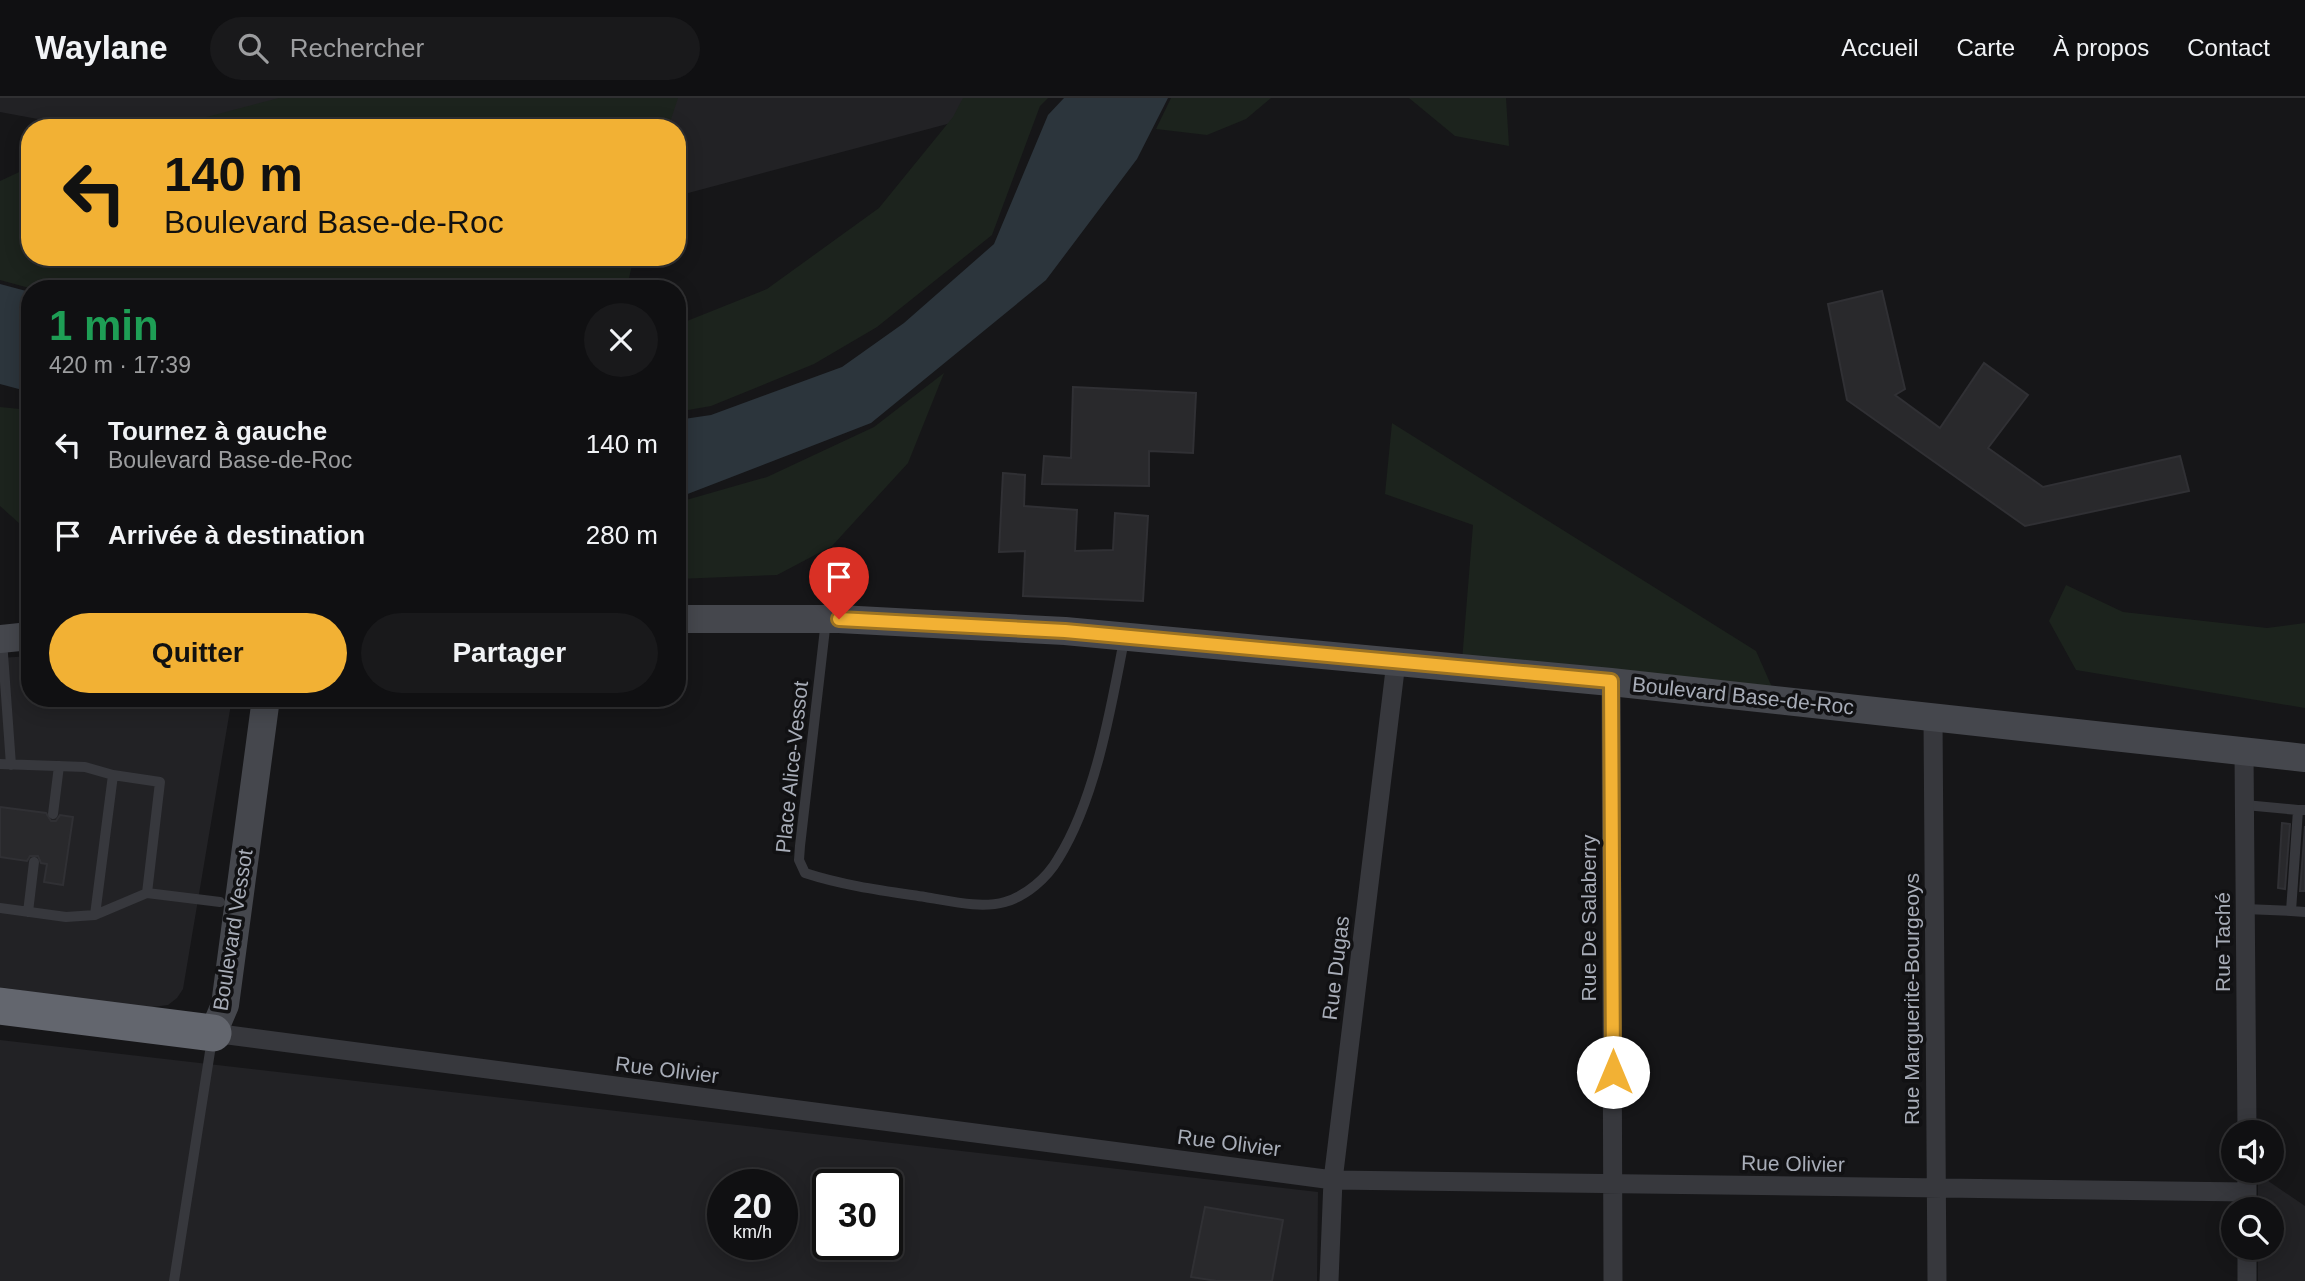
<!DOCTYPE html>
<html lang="fr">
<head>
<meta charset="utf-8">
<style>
  body { margin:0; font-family:Arial,sans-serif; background:#19191b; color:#f1f3f6; height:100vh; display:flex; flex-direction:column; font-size:26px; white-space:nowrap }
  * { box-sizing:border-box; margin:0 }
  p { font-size:23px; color:#9c9d9f }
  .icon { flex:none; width:38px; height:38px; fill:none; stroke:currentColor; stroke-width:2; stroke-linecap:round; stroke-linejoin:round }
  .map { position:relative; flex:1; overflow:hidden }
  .details { position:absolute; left:21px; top:182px; width:665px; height:427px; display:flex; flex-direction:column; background:#101012; border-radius:28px; box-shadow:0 4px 18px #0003,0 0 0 2px #303032 }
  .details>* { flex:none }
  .banner { position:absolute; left:21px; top:21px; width:665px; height:147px; border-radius:28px; box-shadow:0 4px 18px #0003,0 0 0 2px #303032; background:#f2b134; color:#111; overflow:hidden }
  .controls { position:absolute; left:2221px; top:1022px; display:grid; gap:14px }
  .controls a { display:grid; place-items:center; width:63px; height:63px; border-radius:50%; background:#101012; box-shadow:0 4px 18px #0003,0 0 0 2px #303032; font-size:35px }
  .speed { position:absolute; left:707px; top:1071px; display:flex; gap:14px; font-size:35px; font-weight:700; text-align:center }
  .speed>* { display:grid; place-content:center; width:91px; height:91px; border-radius:50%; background:#101012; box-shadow:0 4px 18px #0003,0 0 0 2px #303032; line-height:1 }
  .speed small { font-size:18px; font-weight:400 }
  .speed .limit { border:4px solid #111; border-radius:10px; background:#fff; color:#111 }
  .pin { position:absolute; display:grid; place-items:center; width:60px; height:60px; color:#fff; margin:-72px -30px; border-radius:50% 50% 50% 0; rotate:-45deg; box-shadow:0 0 7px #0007 }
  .pin .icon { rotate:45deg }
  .me { position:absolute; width:77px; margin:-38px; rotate:0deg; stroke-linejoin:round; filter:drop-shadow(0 0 5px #0008) }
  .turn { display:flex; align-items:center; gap:24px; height:147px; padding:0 28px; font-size:32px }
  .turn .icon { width:91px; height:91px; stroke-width:2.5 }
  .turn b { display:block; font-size:49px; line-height:60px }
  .round { display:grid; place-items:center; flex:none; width:74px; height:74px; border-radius:37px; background:#19191b }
  .head { display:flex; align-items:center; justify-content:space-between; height:119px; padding:0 28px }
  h1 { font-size:42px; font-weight:600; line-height:52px; color:#1e9e55 }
  .cta { display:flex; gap:14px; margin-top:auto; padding:14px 28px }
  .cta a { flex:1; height:80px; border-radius:42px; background:#f2b134; color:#111; font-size:28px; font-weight:600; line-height:80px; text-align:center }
  .cta a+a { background:#19191b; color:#f1f3f6 }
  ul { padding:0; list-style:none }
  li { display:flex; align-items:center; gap:21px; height:91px; padding:0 28px }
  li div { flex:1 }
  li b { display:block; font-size:26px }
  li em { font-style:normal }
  header { display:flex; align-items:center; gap:42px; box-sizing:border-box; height:98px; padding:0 35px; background:#101012; border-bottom:2px solid #303032 }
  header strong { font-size:33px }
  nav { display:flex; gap:38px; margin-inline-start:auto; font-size:24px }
  .search { width:490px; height:63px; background:#19191b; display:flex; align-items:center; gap:18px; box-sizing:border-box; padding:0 24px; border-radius:38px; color:#9c9d9f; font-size:26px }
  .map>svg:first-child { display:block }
</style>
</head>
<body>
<header>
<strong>Waylane</strong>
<div class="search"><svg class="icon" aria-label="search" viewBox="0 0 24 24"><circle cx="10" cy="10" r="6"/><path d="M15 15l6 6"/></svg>Rechercher</div>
<nav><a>Accueil</a><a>Carte</a><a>À propos</a><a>Contact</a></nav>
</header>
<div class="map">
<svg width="2305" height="1183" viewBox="0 0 2305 1183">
  <rect width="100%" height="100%" fill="#161618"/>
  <path fill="#222225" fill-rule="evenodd" d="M0,0H981L966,21L677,98V30H86L0,14Z
    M30,558V600H232L183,891L177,900L168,907L138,911L0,889V560Z
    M0,942L1318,1094L1317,1183H0ZM723,1087H782V1146H723ZM828,1087H887V1146H828Z
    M2258,1076L2305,1108V1183H2258V1150H2272V1111H2258Z"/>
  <path fill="#1c231d" d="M279,0H678L668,30H165Z
    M963,0H1048L1040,8L992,137L877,229L814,266L711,308L677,314V227L767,191L879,110L953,19Z
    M1171,0H1271L1246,21L1207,37L1156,31Z
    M1409,0H1506L1509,48L1455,38Z
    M30,69V159H634L628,184L631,191H33L0,182V83Z
    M944,275L908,365L832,448L777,477L677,481V403L686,402L767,379L874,329Z
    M0,309L30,312V435L0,408Z
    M1392,325L1756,553L1775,596L1462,563L1473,427L1385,396Z
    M2066,487L2123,514L2267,530L2305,525V610L2076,572L2049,523Z"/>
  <path fill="#2c353c" d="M1064,0H1168L1137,61L1046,182L871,325L685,397H677V322L711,317L842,269L904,225L994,146L1048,17Z
    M0,186L30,194V294L0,286Z"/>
  <path fill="#29292c" stroke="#303034" stroke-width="2" d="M1882,193L1905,291L1895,297L1940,330L1984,265L2028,297L1988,350L2043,389L2180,358L2189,393L2025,428L1847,302L1828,206Z
    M1073,289L1196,295L1193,355L1149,353V388L1042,386L1044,358L1071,360Z
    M1003,375L1025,377L1024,408L1077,412L1075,453L1113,452L1115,415L1148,418L1143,503L1023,498L1025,453L999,454Z
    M0,709L46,715L51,723H56L60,717L73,719L63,787L44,784L47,766L41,765L38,758H30L27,763L0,759Z
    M2282,725L2290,726L2285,791L2278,790Z
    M2305,728V793H2300Z
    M1205,1109L1283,1122L1272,1183H1217L1191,1179Z"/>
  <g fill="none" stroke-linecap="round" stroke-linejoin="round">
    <path stroke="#37383d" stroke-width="10" d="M826,522L800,748L799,762L805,775C845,788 885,793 925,799C950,803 980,811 1005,804C1026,798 1047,780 1058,761C1095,702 1111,611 1124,542
      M2,542L11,667
      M0,666L85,669L113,677
      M2245,707L2298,712
      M2305,712H2298L2291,813L2305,814
      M53,716L59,668
      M147,795L160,684L113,677L95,817L147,795L220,804
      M0,810L66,819L95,817
      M2245,811L2291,813
      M28,814L34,764
      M174,1183L212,941"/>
    <path stroke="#37383d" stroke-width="19" d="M1611,584L1613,1183
      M1933,620L1937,1183
      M2244,654L2247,1034
      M213,935L1333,1082L2247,1094
      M2247,1073V1111
      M2247,1150V1183
      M1329,1183L1333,1082L1396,564"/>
    <path stroke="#45474d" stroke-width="28" d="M677,521H839L1065,533L1611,584L2305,660
      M0,541L30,538
      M213,935L225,907L266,600"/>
    <path stroke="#63666e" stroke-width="37" d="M0,908L213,935"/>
  </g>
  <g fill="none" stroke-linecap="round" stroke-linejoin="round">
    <g stroke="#9d7322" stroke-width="18">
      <path id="route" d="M839,521L1065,533L1611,583L1613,974"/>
    </g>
    <use href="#route" stroke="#f2b134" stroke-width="12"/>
  </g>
  <g text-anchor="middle" stroke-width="7" stroke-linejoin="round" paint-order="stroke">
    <g font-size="21" fill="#a8adb8" stroke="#111113">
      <text transform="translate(1743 598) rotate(6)" y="7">Boulevard Base-de-Roc</text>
      <text transform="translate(792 669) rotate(-84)" y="7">Place Alice-Vessot</text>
      <text transform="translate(1589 820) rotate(-90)" y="7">Rue De Salaberry</text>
      <text transform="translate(233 832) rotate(-81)" y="7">Boulevard Vessot</text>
      <text transform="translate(2223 844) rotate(-90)" y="7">Rue Taché</text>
      <text transform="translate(1336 870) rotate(-83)" y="7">Rue Dugas</text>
      <text transform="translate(1912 901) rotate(-90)" y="7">Rue Marguerite-Bourgeoys</text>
      <text transform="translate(667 972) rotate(7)" y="7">Rue Olivier</text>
      <text transform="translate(1229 1045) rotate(7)" y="7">Rue Olivier</text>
      <text transform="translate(1793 1066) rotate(1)" y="7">Rue Olivier</text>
    </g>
  </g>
</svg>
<div class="controls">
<a><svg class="icon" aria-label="sound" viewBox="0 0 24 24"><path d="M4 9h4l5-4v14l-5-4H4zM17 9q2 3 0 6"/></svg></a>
<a><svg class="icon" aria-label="search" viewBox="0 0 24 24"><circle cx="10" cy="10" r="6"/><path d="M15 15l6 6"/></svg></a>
</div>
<div class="speed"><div>20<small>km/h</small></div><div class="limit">30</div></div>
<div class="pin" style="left:839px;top:521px;background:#d93025"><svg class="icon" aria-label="arrive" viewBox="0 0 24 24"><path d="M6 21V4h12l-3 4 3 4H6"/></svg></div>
<svg class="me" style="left:1613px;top:974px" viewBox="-20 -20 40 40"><circle r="19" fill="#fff"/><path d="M0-13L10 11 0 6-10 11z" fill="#f2b134"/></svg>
<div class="banner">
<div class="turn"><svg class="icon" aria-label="left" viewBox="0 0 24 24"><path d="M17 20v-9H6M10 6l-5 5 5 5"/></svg><div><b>140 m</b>Boulevard Base-de-Roc</div></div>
</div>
<section class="details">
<div class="head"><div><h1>1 min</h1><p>420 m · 17:39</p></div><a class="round"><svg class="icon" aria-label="close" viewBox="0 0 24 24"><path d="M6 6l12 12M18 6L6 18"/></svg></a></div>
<ul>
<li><svg class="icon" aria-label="left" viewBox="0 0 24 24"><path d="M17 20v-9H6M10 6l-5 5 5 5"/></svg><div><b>Tournez à gauche</b><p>Boulevard Base-de-Roc</p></div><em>140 m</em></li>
<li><svg class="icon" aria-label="arrive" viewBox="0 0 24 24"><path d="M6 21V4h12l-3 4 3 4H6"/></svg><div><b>Arrivée à destination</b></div><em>280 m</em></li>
</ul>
<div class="cta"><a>Quitter</a><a>Partager</a></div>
</section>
</div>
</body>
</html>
